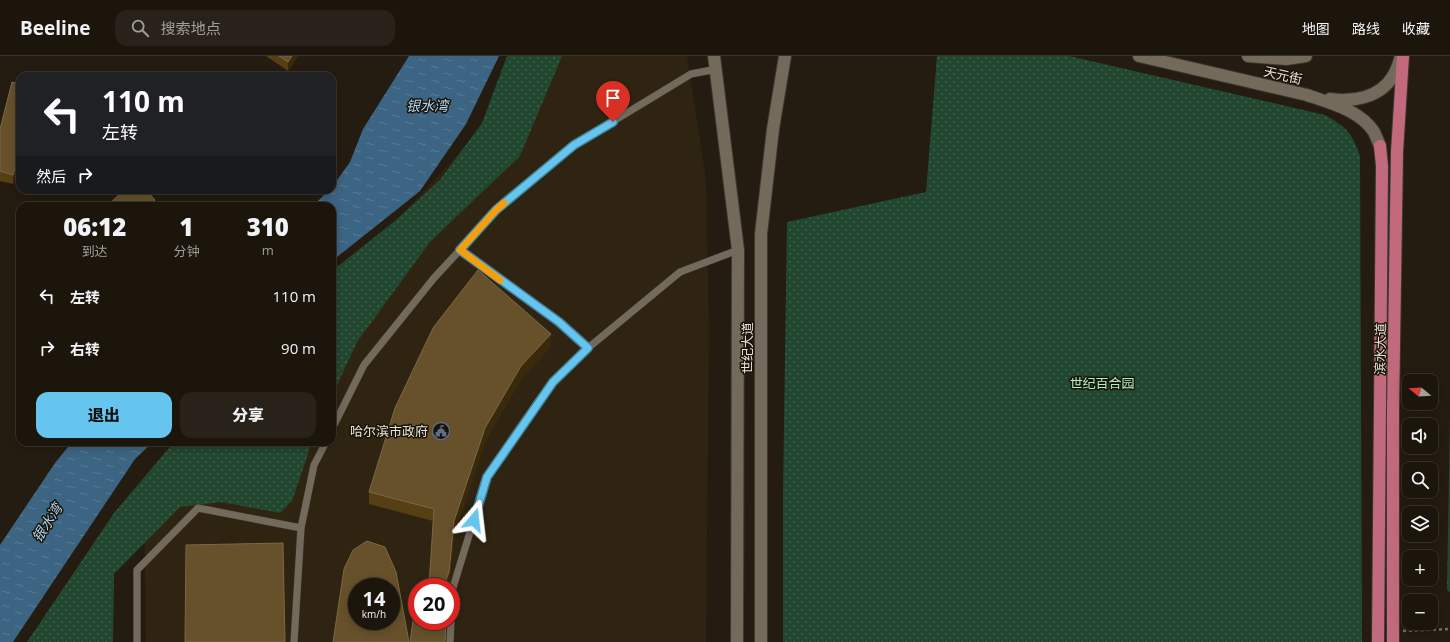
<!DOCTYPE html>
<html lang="zh">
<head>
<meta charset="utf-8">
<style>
  body { margin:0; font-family:"Open Sans","Noto Sans SC",sans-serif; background:#28221a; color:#f1f3f6; height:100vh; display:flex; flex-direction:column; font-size:15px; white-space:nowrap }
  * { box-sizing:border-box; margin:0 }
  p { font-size:13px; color:#a09f9d }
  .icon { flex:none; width:22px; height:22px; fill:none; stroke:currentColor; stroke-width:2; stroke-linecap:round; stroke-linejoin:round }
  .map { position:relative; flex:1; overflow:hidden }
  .panel { position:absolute; left:16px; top:146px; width:320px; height:244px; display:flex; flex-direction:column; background:#1b150c; border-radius:12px; box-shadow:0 2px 10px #0003,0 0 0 1px #39342d }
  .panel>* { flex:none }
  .hud { position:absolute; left:16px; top:16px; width:320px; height:122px; border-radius:12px; box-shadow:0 2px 10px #0003,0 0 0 1px #39342d; background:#202124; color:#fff; overflow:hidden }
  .needle { width:26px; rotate:288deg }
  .buttons { position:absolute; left:1402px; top:318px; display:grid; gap:8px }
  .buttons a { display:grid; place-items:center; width:36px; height:36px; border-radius:8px; background:#1b150c; box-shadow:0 2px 10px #0003,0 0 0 1px #39342d; font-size:20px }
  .speed { position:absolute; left:348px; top:522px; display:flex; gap:8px; font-size:20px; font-weight:700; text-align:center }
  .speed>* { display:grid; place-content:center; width:52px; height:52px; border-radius:50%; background:#1b150c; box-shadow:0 2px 10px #0003,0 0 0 1px #39342d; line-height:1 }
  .speed small { font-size:10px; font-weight:400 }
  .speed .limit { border:6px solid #d22; background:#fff; color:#111 }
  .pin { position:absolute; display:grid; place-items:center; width:34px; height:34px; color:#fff; margin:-41px -17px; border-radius:50% 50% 50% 0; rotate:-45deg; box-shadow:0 0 4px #0007 }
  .pin .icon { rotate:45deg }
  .me { position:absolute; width:44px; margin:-22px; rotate:17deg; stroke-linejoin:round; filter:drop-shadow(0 0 3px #0008) }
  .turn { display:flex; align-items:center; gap:14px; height:84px; padding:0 20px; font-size:18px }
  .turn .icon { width:52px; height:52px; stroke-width:2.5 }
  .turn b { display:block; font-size:28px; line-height:34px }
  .then { display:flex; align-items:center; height:38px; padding:0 20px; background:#0003; gap:8px; font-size:15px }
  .eta { display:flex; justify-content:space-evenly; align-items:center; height:68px; text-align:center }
  .eta b { font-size:24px; font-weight:800; line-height:28px }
  .button { display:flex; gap:8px; margin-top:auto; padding:8px 20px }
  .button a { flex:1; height:46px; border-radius:12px; background:#65c5ee; color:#111; font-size:16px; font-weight:800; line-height:46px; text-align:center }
  .button a+a { background:#28221a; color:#f1f3f6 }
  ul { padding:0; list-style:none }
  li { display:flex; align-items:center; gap:12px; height:52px; padding:0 20px }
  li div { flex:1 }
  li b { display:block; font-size:15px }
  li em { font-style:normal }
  header { display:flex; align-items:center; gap:24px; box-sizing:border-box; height:56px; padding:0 20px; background:#1b150c; border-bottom:1px solid #39342d }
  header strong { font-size:19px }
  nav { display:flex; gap:22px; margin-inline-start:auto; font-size:14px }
  .search { width:280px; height:36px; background:#28221a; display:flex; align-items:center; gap:10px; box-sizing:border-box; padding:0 14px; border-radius:12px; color:#a09f9d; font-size:15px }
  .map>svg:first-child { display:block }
</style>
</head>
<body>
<header>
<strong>Beeline</strong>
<div class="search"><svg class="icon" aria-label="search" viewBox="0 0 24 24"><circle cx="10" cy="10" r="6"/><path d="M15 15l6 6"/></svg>搜索地点</div>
<nav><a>地图</a><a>路线</a><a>收藏</a></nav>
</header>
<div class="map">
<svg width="1450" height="586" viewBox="0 0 1450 586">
  <defs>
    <pattern id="grass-dots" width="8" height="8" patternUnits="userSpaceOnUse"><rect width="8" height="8" fill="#224730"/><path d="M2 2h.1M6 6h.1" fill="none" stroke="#42614d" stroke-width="1.8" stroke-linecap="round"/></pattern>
    <pattern id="forest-crowns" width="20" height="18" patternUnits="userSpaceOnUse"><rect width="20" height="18" fill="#224730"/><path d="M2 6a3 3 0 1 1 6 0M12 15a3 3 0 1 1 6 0" fill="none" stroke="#42614d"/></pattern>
    <pattern id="water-ripples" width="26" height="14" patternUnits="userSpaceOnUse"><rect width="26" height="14" fill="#3c6483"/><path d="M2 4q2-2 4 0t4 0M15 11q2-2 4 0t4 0" fill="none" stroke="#587a94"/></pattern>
  </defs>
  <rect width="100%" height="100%" fill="#241c10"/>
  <path fill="#2f2411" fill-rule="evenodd" d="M512,0H687L706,124L709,275L706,586H146L144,435L190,386H332V234L480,75ZM357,531H391V565H357ZM417,531H451V565H417Z"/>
  <path fill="url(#grass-dots)" d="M507,0H562L520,100L430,186L357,286L332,340V215L396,164L440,124L482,67Z
    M937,0H1069L1325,59C1347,72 1351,75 1360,100L1362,586H783V437L787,166L926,136Z
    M174,386H312L292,445L280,457L221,446L180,451L114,518L113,586H27L114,457Z"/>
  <path fill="url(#forest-crowns)" d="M1450,358V536L1447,534Z"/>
  <path fill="url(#water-ripples)" d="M409,0H499L466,68L420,135L332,205V150H313L329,134H332V131L350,106L363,73Z
    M72,386H153L135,403L13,586H0V489L55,407Z"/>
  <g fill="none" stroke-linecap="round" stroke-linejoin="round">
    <g stroke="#3e3730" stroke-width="8">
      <path id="lane" d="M459,194L559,267L588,292
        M332,373L364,309L434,222L497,154L574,89L691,18L717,13
        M451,538L487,421L553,326L588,292L680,216L738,194
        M137,586V514L198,452L301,472
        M294,586L301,472L314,409L326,386
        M450,586L451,565"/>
    </g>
    <g stroke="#3e3730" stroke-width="14">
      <path id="secondary" d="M714,0L738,194L737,586
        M1139,0L1307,39C1330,47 1360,54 1374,76C1376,80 1378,85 1380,90
        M1248,0L1286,3L1306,0
        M1330,43C1353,46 1380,42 1393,20C1397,14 1399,7 1401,0
        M761,586V178L773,73L785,0"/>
    </g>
    <g stroke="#3e3730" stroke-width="14">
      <path id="primary" d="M1378,586L1382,110L1380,90
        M1393,586V354L1397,96L1403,0"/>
    </g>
    <path stroke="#766f64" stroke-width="2.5" stroke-dasharray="3 3" stroke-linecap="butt" d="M1403,575L1450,573"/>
    <use href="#lane" stroke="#736a5b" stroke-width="7"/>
    <use href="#secondary" stroke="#736a5b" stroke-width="12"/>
    <use href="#primary" stroke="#c26a7d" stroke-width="12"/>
  </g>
  <path fill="#563f15" d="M266,0H298L288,15Z
    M20,28V102L13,128L0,125V73Z
    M551,290L521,323L485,385L454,478L449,529L429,530L433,465L369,448V436Z"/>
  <path fill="#3b2a0a" d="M292,0H298L288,15V6Z
    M20,93V102L13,128V119Z
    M155,144V150H149Z
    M551,278V290L521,323L485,385L454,478L449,529L448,531H446V524L454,465L485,372L521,310Z"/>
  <path fill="#66512a" stroke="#7b6846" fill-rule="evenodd" d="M279,0H292L288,6Z
    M239,17L242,20H237Z
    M12,26L20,28V93L13,119L0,115V73Z
    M124,134H146L155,144L149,150H107Z
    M478,214L551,278L521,310L485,372L454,465L449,516L446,524L447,531H422L429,530L434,453L369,436L395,352L433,272Z
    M367,485L385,491L396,516L409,586H333L344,513L353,494ZM357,531H391V565H357Z
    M283,487L285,586H185L186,489Z
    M417,536V565H446L445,586H410Z"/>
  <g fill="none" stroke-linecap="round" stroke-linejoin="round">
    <g stroke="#42809b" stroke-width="10">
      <path id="route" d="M474,464L487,421L553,326L588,292L559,266L460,194L496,154L574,89L613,66"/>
    </g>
    <use href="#route" stroke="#65c5ee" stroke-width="7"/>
    <path stroke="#f59e0b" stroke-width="7" d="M500,224L460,194L496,154L504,147"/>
  </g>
  <defs>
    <g id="civic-ring" transform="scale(0.9)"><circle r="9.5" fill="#1a1307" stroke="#5c6f8a" stroke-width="1.5"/><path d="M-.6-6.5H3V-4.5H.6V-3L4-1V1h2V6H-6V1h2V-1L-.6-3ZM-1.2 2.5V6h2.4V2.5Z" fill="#5c6f8a"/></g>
  </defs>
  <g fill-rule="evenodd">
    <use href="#civic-ring" x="441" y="375"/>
  </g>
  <g text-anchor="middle" stroke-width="3" stroke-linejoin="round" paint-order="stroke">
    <g font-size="13" fill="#eae5dc" stroke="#1a1307">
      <text transform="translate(1283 19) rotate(13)" y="5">天元街</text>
      <text transform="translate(747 292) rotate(-90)" y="5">世纪大道</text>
      <text transform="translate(1380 293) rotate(-89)" y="5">滨水大道</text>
    </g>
    <g font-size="13" fill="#abf3c3" stroke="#1a1307">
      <text x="1102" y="332">世纪百合园</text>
    </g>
    <g font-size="13" fill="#eae5dc" stroke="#1a1307" text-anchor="end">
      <text x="428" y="380">哈尔滨市政府</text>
    </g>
    <g font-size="14" font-style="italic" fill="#b0d6f4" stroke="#1a1307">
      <text x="427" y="55">银水湾</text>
      <text transform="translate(47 467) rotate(-57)" y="5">银水湾</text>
    </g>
  </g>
</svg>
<div class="buttons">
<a><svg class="needle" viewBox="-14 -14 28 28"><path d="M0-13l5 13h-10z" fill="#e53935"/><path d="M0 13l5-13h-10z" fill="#a09f9d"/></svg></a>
<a><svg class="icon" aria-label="sound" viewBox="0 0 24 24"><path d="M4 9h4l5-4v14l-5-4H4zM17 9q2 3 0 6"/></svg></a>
<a><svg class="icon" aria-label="search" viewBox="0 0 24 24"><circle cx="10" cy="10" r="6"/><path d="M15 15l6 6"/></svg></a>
<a><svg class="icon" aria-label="layers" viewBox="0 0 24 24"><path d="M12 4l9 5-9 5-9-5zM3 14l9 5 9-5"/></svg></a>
<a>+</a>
<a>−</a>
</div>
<div class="speed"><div>14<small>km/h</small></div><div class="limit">20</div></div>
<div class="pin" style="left:613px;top:66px;background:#d93025"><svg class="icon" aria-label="arrive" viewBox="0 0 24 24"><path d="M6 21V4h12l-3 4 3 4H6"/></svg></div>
<svg class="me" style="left:474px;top:464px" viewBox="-20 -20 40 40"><path d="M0-17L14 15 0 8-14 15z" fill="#65c5ee" stroke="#fff" stroke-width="4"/></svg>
<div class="hud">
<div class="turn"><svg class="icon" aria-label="left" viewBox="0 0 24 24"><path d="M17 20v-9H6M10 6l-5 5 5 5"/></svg><div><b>110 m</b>左转</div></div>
<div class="then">然后<svg class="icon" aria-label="right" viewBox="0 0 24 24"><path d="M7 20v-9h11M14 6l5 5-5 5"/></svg></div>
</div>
<section class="panel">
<div class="eta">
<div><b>06:12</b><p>到达</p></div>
<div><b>1</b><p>分钟</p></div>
<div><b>310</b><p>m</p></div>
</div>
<ul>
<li><svg class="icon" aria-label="left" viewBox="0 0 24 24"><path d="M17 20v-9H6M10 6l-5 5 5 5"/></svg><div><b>左转</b></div><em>110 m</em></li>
<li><svg class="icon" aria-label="right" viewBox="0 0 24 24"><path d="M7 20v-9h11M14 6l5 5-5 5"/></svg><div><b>右转</b></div><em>90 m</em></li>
</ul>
<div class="button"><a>退出</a><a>分享</a></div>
</section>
</div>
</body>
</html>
